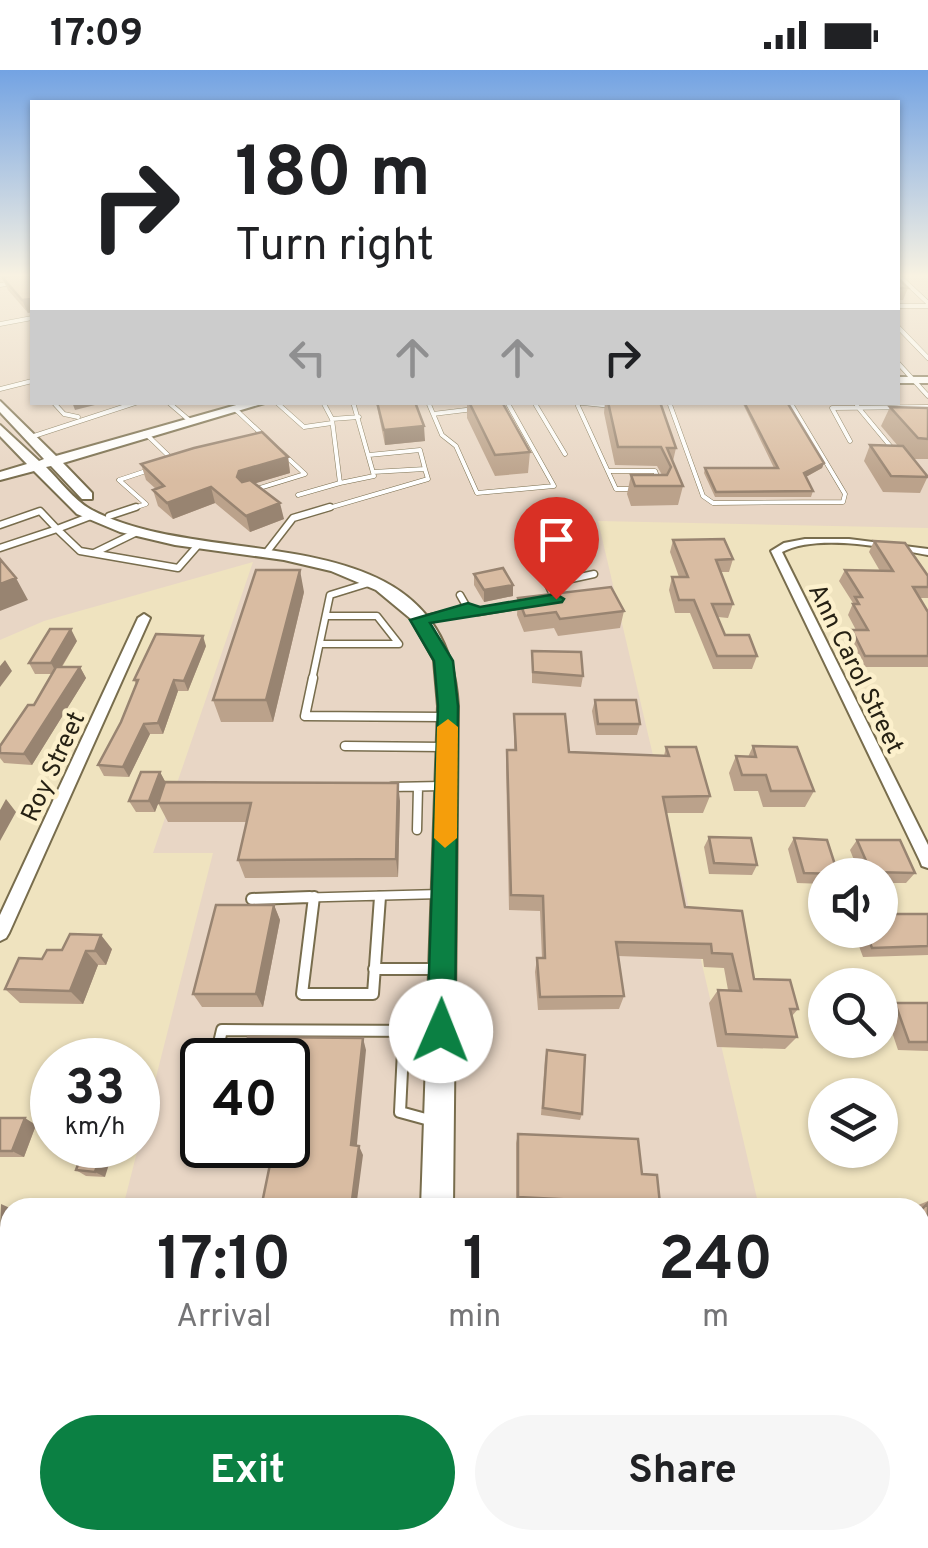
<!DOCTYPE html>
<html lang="en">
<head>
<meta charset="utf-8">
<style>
  body { margin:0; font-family:Overpass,sans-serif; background:#f6f6f6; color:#202124; height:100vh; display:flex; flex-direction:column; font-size:38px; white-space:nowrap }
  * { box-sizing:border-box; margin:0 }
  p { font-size:32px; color:#757577 }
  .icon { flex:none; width:55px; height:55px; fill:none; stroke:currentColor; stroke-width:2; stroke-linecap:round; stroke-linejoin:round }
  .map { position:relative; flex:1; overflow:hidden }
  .sheet { position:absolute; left:0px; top:1128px; width:930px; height:352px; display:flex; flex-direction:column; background:#fff; border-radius:30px 30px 0 0; box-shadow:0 2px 8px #0004 }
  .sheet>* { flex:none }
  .guide { position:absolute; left:30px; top:30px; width:870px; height:305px; border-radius:0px; box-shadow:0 2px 8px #0004; background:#fff; color:#202124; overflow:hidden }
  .buttons { position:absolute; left:808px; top:788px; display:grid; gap:20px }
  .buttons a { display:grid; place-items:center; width:90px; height:90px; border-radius:50%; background:#fff; box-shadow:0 2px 8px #0004; font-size:50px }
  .speed { position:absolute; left:30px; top:968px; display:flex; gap:20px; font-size:50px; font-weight:700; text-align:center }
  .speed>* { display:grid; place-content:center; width:130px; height:130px; border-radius:50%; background:#fff; box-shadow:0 2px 8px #0004; line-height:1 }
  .speed small { font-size:25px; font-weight:400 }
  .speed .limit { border:5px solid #111; border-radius:15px; background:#fff; color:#111 }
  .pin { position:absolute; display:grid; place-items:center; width:85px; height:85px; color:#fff; margin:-102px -42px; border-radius:50% 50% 50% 0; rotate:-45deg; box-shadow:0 0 10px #0007 }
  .pin .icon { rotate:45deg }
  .me { position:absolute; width:110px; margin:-55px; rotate:1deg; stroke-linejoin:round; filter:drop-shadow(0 0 8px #0008) }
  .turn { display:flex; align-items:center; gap:35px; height:210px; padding:0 40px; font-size:45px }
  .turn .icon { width:130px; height:130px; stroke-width:2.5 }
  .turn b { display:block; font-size:70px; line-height:85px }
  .lanes { display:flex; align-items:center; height:95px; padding:0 40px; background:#0003; justify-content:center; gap:50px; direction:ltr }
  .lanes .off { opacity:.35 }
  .eta { display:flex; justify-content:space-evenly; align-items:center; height:170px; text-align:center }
  .eta b { font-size:60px; font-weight:700; line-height:70px }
  .cta { display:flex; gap:20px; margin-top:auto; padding:20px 40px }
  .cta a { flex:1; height:115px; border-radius:60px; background:#0b8043; color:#fff; font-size:40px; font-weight:700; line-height:115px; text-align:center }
  .cta a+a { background:#f6f6f6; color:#202124 }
  .status { display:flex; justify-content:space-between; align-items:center; height:70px; padding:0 50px; background:#fff; direction:ltr }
  .status svg { height:28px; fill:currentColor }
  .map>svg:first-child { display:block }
</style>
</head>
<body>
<div class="status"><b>17:09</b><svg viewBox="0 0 49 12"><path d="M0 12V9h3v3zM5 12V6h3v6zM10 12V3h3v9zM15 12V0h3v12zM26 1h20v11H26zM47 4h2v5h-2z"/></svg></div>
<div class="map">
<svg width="928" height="1478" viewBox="0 0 928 1478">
  <rect width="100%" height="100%" fill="#efe3bf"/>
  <path fill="#e8d6c5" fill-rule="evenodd" d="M32,204V332H898V204H928V458L598,451L759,1137H123L213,783H153L253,492L44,551L0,570V207ZM202,990H288V1075H202Z
    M38,1470H838L840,1478H36Z"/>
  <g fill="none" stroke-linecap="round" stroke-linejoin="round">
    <g stroke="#786d4d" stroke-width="5">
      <path id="lane-far3" d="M898,205L928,233
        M0,215L32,210
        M898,236H928
        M0,254L32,248
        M898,257L928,288
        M898,293L928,326
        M0,319L32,311
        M53,332L64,344L78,347
        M168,332L189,350
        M276,332L304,357L332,353
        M323,332L332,349L340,413L374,406L353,332
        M428,332L442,365L456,376L477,423L554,416L507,332
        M534,332L565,384
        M573,332L612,336
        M669,332L703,426L713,433L843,432L845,424L790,332
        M578,336L616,419H635
        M857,336L896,383
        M235,339L266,368
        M433,344L474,339
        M332,349L359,347
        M145,363L174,391
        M31,367L138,332
        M850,371L832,338L928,337
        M369,385L420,380L425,399L373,402
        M608,401H655L659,411
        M250,421L305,404L280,381
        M298,425L340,413
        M128,440L146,434L119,410L149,400
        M322,440L428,409L425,399"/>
    </g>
    <g stroke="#786d4d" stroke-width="9">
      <path id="lane-far2" d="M109,446L136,437
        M0,455L40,441L57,459L91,446
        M0,478L57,459L80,481L178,498L199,474
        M94,483L135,463
        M266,483L293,448L330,437
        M555,529L548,514L594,504
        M468,539L478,542L527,534
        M419,550L468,539L460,525
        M320,574H399L377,546H326
        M312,610L330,525L372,512"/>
    </g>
    <g stroke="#786d4d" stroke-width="11">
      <path id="lane-far1" d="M313,608L305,646L443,647
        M345,676L443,677
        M391,717L442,716
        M417,760L418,717
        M252,829L440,824
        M380,830V826"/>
    </g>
    <g stroke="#786d4d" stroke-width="14">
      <path id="lane" d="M314,827L302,924H373L380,827
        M252,829L310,827
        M374,899H435
        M404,960L400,1042L433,1051
        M215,990L222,960L437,961
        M200,1053L202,1041"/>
    </g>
    <g stroke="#786d4d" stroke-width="4">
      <path id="street" d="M805,469H849L928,479V485C889,478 818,463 782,482L928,775V798L922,796L920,791L771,481L784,473Z
        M144,544L150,548L9,863L6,868L0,871V845L138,548Z"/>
    </g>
    <g stroke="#786d4d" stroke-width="4">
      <path id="secondary" d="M898,307H928V313H898Z
        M0,331L56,386L247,332H268L63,393L92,423V429H82L51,396L46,397C59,410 74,430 90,439C211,505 446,438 458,636L453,1138H421L438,636L434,590L411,549L376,520L331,501L284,490L175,475L120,462L77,444L34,401L0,410V402L27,394L0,366V355L39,391L44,389L0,342Z
        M410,1470H452V1478H410Z"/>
    </g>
    <use href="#lane-far3" stroke="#fff" stroke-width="4"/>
    <use href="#lane-far2" stroke="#fff" stroke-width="6"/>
    <use href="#lane-far1" stroke="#fff" stroke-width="8"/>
    <use href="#lane" stroke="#fff" stroke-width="10"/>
    <use href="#street" fill="#fff" fill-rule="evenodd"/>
    <use href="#secondary" fill="#fff" fill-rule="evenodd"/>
  </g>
  <path fill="#bba28b" d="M0,204H32V242L28,243L8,220Z
    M898,208L908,218L903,230H898Z
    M376,332H415L425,371L385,375Z
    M467,332H502L530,382L528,403L495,406L467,348Z
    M605,332H660L676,378L673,391L683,416L678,435L631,436L627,424L631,405H662L657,396L615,395L604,343Z
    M742,332H787L824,393L822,398L806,407L813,421L811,427H715L704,403L705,398H774Z
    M890,337L928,338V389H914L928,406L920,423L883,422L864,391L870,375L898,376L881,356Z
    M288,387L290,403L255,413L284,449L250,462L215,433L173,449L158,436L153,420L156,419L146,410L141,394Z
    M673,470L733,489L729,502H721L733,534L728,548L718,547L725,565L757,586L752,599H713L690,543H675L669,520L672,507H679L670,482Z
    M874,471L928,506V528H920L928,542V597H859L846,571L852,560H856L848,545L853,533L839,511L845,500L880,501L869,482Z
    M474,504L513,526L484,532L474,515Z
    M304,522L273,652H221L213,630Z
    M518,528L624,541L620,558L558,566L554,558L524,562L517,545Z
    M77,571L62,597H80L86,608L32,695L4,693L0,688V676L34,635L52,604H35L29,593Z
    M206,576L188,621H178L163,664H150L129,707L104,706L98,695L121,652L136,614L134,610Z
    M532,581L583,606L581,617L532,613Z
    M595,630L640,654L637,665H596L592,641Z
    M514,644L569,682L664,686L666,677L710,726L703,743H666L685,837L742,841L754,909L798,939L792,946L797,967L785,979L717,977L709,933L718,920H728L724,898L704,897L703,889L618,886L624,926L619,939L538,940L535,902L537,888H542L540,841L509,840L506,696L507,680H514Z
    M753,676L814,721L805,737H763L758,721H734L729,703L736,686L748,687Z
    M160,702L165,712L400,731L398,807L245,808L238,790L247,752H168L158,733L155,742H136L129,731Z
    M709,767L757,795L752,805L709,804L704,777Z
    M794,768L838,805H825V814L797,813L788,779Z
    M857,770L915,803L906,813H880V805H860L850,780Z
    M274,835L280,850L263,937H202L193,924Z
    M928,844V885L863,887L853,860H880Z
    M112,879L106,895H98L83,934L20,933L5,919L42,889L47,880Z
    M895,933H928V981L898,980L885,941Z
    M841,970H872L873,974L864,982H845Z
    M547,980L582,1044L580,1050L541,1045L545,988Z
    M0,1048L36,1055L24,1087H0Z
    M518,1064L642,1104L660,1134L656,1138H575L516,1135V1073Z
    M85,1075L105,1107L86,1106L76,1100Z
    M928,1131V1238L920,1215V1138H911Z
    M920,1444L928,1446V1478H875L874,1470H920Z
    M569,1470H691L692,1478H569Z"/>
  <path fill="#988471" d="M32,229V242L28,243L22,230Z
    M72,332H98L99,334L75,340Z
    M424,356L425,371L385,375L384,360Z
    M288,387L290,403L243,417L237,407L239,401Z
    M824,393L822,398L802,409L804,403Z
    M211,417L215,433L173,449L167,433Z
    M280,433L284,449L250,462L246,446Z
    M300,500L304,522L273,652L266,630Z
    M16,508L28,530L0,541V514Z
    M513,515V526L484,532V520Z
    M71,559L77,571L57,604L51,593Z
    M203,566L206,576L188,621L184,611Z
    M5,590L12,601L0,617V596Z
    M80,597L86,608L32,695L24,684Z
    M174,610L178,621L163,664L158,653Z
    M144,654L150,664L129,707L123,697Z
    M160,702L166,713L155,742L149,731Z
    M398,713L400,731L398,807L396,789Z
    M6,729L16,742L0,771V740Z
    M274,835L280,850L263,937L256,924Z
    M101,865L112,879L106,895L95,881Z
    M86,881L98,895L83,934L70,921Z
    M363,968L366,980L356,1084L351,1075Z
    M25,1048L36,1055L24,1087L12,1081Z
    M104,1075H115L105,1107L95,1102Z
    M359,1076L363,1085L356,1138H351Z
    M1,1134L10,1138V1148L6,1161L0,1159Z
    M331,1470H337L336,1478H330Z"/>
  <path fill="#d9bca2" stroke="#988471" stroke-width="2.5" d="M24,204H32V229L22,230L2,207Z
    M898,208L908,218H898Z
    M377,332H415L424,356L384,360Z
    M469,332H502L530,382L495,385Z
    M608,332H660L676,378H667L683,416H635L631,405H667L671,397L661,377H618Z
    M744,332H787L824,393L804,403L813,421L716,422L705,398H778Z
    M890,337L928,338V369L918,368Z
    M262,362L288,387L239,401L237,407L242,412L250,410L280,433L246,446L211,417L167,433L153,420L164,416L141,394L194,378Z
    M870,375L903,376L928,407L891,406Z
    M724,469L733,489L716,490L733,534H712L725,565H749L757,586H717L694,530H679L672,507H688L673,470Z
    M874,471L905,473L928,506V517H913L928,542V586H865L852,560H868L853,534H859L855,527H862L845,500L893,501Z
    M0,489L16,508L0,514Z
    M503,498L513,515L484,520L474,504Z
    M256,500H300L266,630H213Z
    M611,517L624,541L560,549L556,542L525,546L518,528Z
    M50,559H71L51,593H29Z
    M156,564L203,566L184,611L174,610L158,653L144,654L123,697L98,695L121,652L138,610H134Z
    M532,581L581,582L583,606L533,602Z
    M56,597H80L24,684L0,683V676L28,635H34Z
    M595,630H636L640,654H598Z
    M514,644H565L569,682L669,686L666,677H696L710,726L663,727L685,837L742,841L754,909L790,910L798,939H790L797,967L726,964L718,920L741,921L732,884L712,883L711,874L616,872L624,926L540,927L537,888H545L543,826L511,825L507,680H516Z
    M753,676L797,677L814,721H771L766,705H742L736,686L756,687Z
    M141,702H160L149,731H129Z
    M165,712L398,713L396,789L238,790L251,733H158Z
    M709,767L751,768L757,795L714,793Z
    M794,768L827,770L838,804L804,803Z
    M857,770H900L915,803L871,802Z
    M216,835H274L256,924H193Z
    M880,844H928V876L872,878L865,860H880Z
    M70,864L101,865L95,881H86L70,921L5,919L19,888L42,889L47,880H62Z
    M895,933H928V972H909Z
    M248,967L363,968L351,1075L359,1076L351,1138H261L274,1075H288V990H243Z
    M853,970H872L873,974H854Z
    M547,980L585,985L582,1044L543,1038Z
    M0,1048H25L12,1081H0Z
    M518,1064L638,1069L642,1104L657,1105L660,1134L518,1127Z
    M85,1075H104L95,1102L76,1100Z
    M928,1133V1211L925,1214L920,1207V1141Z
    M920,1446L928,1447V1478H888L887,1470H920Z
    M252,1470H331L330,1478H251Z
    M574,1470H691L692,1478H574Z"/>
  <linearGradient id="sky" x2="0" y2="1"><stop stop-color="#73a3e3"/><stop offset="0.5" stop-color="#f8f2e2"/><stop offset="1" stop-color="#f8f2e2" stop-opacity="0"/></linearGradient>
  <rect width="928" height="411" fill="url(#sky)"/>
  <path fill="#0b8043" stroke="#07532c" stroke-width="2.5" d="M556,524L564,529L562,532L430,553L453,591L458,636L455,961L451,971L441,975L431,971L427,961L438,636L434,591L410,550L468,533L480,537Z"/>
  <path fill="#f59e0b" d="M448,649L458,657L457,768L445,778L434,768L437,657Z"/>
  <g text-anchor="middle" stroke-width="9" stroke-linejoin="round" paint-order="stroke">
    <g font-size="25" fill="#262114" stroke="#fcf0cc">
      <text transform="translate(857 598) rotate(64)" y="9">Ann Carol Street</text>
      <text transform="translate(52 696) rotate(-65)" y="9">Roy Street</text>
    </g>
  </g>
</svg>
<div class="buttons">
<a><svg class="icon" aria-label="sound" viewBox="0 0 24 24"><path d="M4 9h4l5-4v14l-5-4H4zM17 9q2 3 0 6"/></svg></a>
<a><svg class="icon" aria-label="search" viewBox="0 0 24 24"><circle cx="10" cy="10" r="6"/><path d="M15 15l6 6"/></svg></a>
<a><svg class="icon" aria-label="layers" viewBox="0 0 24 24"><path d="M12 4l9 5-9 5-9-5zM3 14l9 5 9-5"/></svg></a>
</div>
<div class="speed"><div>33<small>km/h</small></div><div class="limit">40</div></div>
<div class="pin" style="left:556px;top:529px;background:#d93025"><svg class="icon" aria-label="arrive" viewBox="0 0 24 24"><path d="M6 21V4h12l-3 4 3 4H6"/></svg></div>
<svg class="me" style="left:441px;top:961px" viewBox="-20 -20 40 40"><circle r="19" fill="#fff"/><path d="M0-13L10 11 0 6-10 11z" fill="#0b8043"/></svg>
<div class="guide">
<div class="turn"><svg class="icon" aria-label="right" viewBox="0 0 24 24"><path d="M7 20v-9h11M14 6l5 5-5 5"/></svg><div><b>180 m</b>Turn right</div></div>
<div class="lanes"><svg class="icon off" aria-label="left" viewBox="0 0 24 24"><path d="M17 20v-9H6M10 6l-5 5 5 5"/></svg><svg class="icon off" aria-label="ahead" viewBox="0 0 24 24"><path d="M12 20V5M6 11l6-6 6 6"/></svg><svg class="icon off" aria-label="ahead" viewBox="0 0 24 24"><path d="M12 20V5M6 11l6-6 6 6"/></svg><svg class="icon" aria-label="right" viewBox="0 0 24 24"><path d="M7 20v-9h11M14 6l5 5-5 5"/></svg></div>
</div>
<section class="sheet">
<div class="eta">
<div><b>17:10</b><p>Arrival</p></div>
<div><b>1</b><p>min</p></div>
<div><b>240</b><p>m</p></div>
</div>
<div class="cta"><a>Exit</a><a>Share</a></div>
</section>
</div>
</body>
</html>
